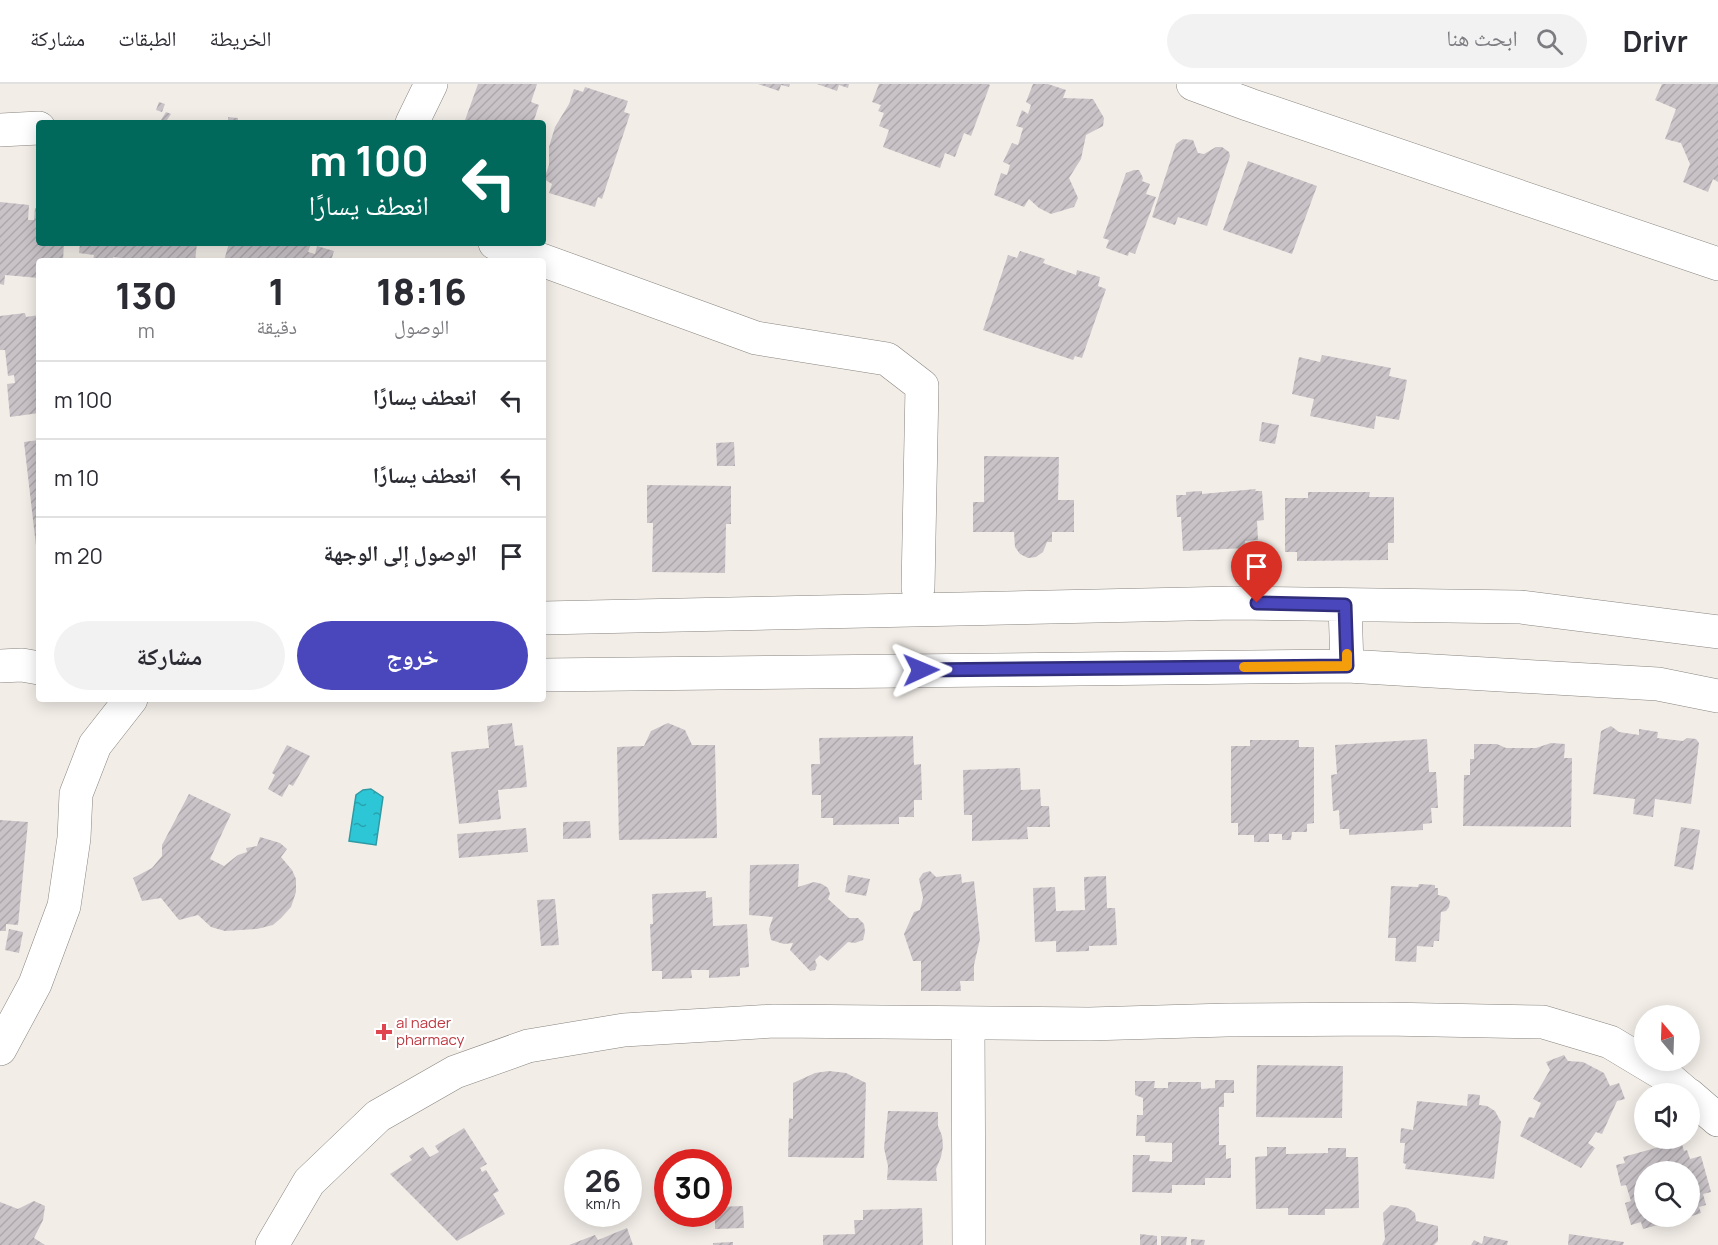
<!DOCTYPE html>
<html lang="ar">
<head>
<meta charset="utf-8">
<style>
  body { margin:0; font-family:Manrope,"Noto Naskh Arabic",sans-serif; background:#f2f2f3; color:#2b2b33; direction:rtl; height:100vh; display:flex; flex-direction:column; font-size:22px; white-space:nowrap }
  * { box-sizing:border-box; margin:0 }
  p { font-size:20px; color:#7c7c81 }
  .icon { flex:none; width:33px; height:33px; fill:none; stroke:currentColor; stroke-width:2; stroke-linecap:round; stroke-linejoin:round }
  .map { position:relative; flex:1; overflow:hidden; direction:ltr }
  .sheet { position:absolute; left:36px; top:174px; width:510px; height:444px; display:flex; flex-direction:column; background:#fff; border-radius:6px; box-shadow:0 3px 15px #0003; direction:rtl }
  .sheet>* { flex:none }
  .hud { position:absolute; left:36px; top:36px; width:510px; height:126px; border-radius:6px; box-shadow:0 3px 15px #0003; direction:rtl; background:#00695c; color:#fff; overflow:hidden }
  .needle { width:39px; rotate:341deg }
  .controls { position:absolute; left:1634px; top:921px; display:grid; gap:12px }
  .controls a { display:grid; place-items:center; width:66px; height:66px; border-radius:50%; background:#fff; box-shadow:0 3px 15px #0003; font-size:30px }
  .speed { position:absolute; left:564px; top:1065px; display:flex; gap:12px; font-size:30px; font-weight:700; text-align:center }
  .speed>* { display:grid; place-content:center; width:78px; height:78px; border-radius:50%; background:#fff; box-shadow:0 3px 15px #0003; line-height:1 }
  .speed small { font-size:15px; font-weight:400 }
  .speed .limit { border:9px solid #d22; background:#fff; color:#111 }
  .pin { position:absolute; display:grid; place-items:center; width:51px; height:51px; color:#fff; margin:-62px -26px; border-radius:50% 50% 50% 0; rotate:-45deg; box-shadow:0 0 6px #0007 }
  .pin .icon { rotate:45deg }
  .me { position:absolute; width:66px; margin:-33px; rotate:89deg; stroke-linejoin:round; filter:drop-shadow(0 0 4px #0008) }
  .turn { display:flex; align-items:center; gap:21px; height:126px; padding:0 18px; font-size:27px }
  .turn .icon { width:78px; height:78px; stroke-width:2.5 }
  .turn b { display:block; font-size:42px; line-height:51px }
  .eta { display:flex; justify-content:space-evenly; align-items:center; height:102px; text-align:center }
  .eta b { font-size:36px; font-weight:800; line-height:42px }
  .primary-button { display:flex; gap:12px; margin-top:auto; padding:12px 18px }
  .primary-button a { flex:1; height:69px; border-radius:36px; background:#4a47bd; color:#fff; font-size:24px; font-weight:800; line-height:69px; text-align:center }
  .primary-button a+a { background:#f2f2f3; color:#2b2b33 }
  ul { padding:0; list-style:none }
  li { display:flex; align-items:center; gap:18px; height:78px; padding:0 18px; border-top:2px solid #e1e1e2 }
  li div { flex:1 }
  li b { display:block; font-size:22px }
  li em { font-style:normal }
  header { display:flex; align-items:center; gap:36px; box-sizing:border-box; height:84px; padding:0 30px; background:#fff; border-bottom:2px solid #e1e1e2 }
  header strong { font-size:28px }
  nav { display:flex; gap:33px; margin-inline-start:auto; font-size:21px }
  .search { width:420px; height:54px; background:#f2f2f3; display:flex; align-items:center; gap:15px; box-sizing:border-box; padding:0 21px; border-radius:33px; color:#7c7c81; font-size:22px }
  .map>svg:first-child { display:block }
</style>
</head>
<body>
<header>
<strong>Drivr</strong>
<div class="search"><svg class="icon" aria-label="search" viewBox="0 0 24 24"><circle cx="10" cy="10" r="6"/><path d="M15 15l6 6"/></svg>ابحث هنا</div>
<nav><a>الخريطة</a><a>الطبقات</a><a>مشاركة</a></nav>
</header>
<div class="map">
<svg width="1718" height="1161" viewBox="0 0 1718 1161">
  <defs>
    <pattern id="water-ripples" width="26" height="14" patternUnits="userSpaceOnUse" patternTransform="scale(1.5)"><rect width="26" height="14" fill="#2dc6d6"/><path d="M2 4q2-2 4 0t4 0M15 11q2-2 4 0t4 0" fill="none" stroke="#27a2ae"/></pattern>
    <pattern id="building-hatch" width="6" height="6" patternUnits="userSpaceOnUse" patternTransform="scale(1.5)"><rect width="6" height="6" fill="#c9c3c8"/><path d="M-1 1l2-2M0 6l6-6M5 7l2-2" fill="none" stroke="#ada8ac"/></pattern>
  </defs>
  <rect width="100%" height="100%" fill="#f2ede7"/>
  <path fill="url(#water-ripples)" stroke="#2f9aa4" stroke-width="1.5" d="M371,705L383,713L376,761L349,757L356,711L363,706Z"/>
  <path fill="url(#building-hatch)" d="M478,0H537L531,18L539,21L533,39H464Z
    M758,0H790L789,3L781,1L779,7Z
    M817,0H849L848,4L839,1L837,7Z
    M879,0H988L990,1L971,52L964,49L955,73L945,69L940,84L883,63L889,46L879,42L884,29L878,27L881,21L872,18Z
    M1033,0H1048L1066,6L1063,14L1093,15L1104,34L1103,42L1086,51L1081,75L1069,94L1078,114L1074,123L1051,130L1039,124L1029,115L1024,123L994,111L1001,89L1007,91L1010,81L1003,78L1012,59L1018,61L1023,44L1016,42L1022,26L1028,30L1031,21L1026,18Z
    M1662,0H1718V98L1713,95L1708,108L1683,98L1690,80L1681,59L1665,55L1676,25L1655,16Z
    M585,3L628,17L624,28L630,30L602,115L598,113L595,123L549,109L552,100L544,95L549,81V63L555,43L569,20L574,5L583,8Z
    M159,18L165,20L162,28L156,26Z
    M166,28L171,30L165,39L161,36Z
    M228,33L238,34V39L228,38Z
    M1183,55L1193,56L1198,69L1204,70L1216,63H1222L1229,68L1230,72L1207,142L1178,133L1175,141L1152,133L1176,60Z
    M1248,77L1317,102L1292,170L1223,146Z
    M1134,86H1139L1143,94L1142,97L1150,100L1146,110L1156,113L1135,170L1129,168L1128,172L1106,164L1109,156L1103,154L1126,89Z
    M0,118L29,121L28,136H34L35,124H39V159H64L63,177H39V194L5,191L4,201L0,200Z
    M80,159H197L195,177H121V174L113,173V177H93L94,171L79,169Z
    M229,159H281L290,162L291,159H306L311,160L308,168L315,170L317,162L334,167L331,177H224Z
    M1020,167L1045,175L1043,179L1076,191L1077,186L1100,193L1098,202L1106,205L1082,274L1075,272L1073,276L983,246L1008,171L1017,174Z
    M25,229L26,233L39,231V329L10,333L7,300L15,299L14,291L8,292L5,266H0V232Z
    M1322,271L1391,284L1389,292L1407,296L1399,336L1376,332L1374,345L1310,332L1314,315L1292,310L1299,273L1320,278Z
    M1262,338L1279,341L1275,360L1259,357Z
    M39,356V470H37L24,358Z
    M734,358L735,382H717L716,359Z
    M984,372L1059,373L1058,416H1074V448H1052V458H1047L1043,468L1036,473L1028,474L1020,470L1015,463L1014,448H973V418H984Z
    M647,401L731,402V440H726L725,489L652,488L653,439H647Z
    M1256,405L1255,407H1262L1264,436L1257,437L1258,456L1245,457L1246,464L1183,467L1181,433H1177L1176,411H1186V408L1202,407V410Z
    M1308,408H1370L1369,413H1394V459H1388V476L1297,477V468H1285V414H1308Z
    M512,639L515,662L523,661L527,703L498,706L501,735L459,740L451,668L489,664L487,642Z
    M668,639L685,646L692,661H715L717,754L619,756L617,663L644,662L651,647Z
    M1611,642L1619,648L1639,651V645L1658,648L1657,654L1683,657L1687,654L1696,655L1699,659L1691,720L1655,715L1653,733L1633,730L1635,715L1593,710L1601,647Z
    M913,652L914,681L921,680L922,716H914V733H899V740L833,741V734H821V711H812L811,680H820L819,654Z
    M1427,655L1429,688H1436L1438,724H1431L1432,739L1423,740V746L1349,751V745H1340L1339,726L1333,727L1331,691L1337,690L1335,661Z
    M1250,656H1299V663H1314V739L1307,740V748H1292L1291,756H1282V750H1269V758H1254V751H1238V739H1231V662H1250Z
    M1551,659L1565,660L1564,674H1572L1571,743L1463,742L1464,691H1470V675H1474V660H1497L1506,664H1536Z
    M287,661L310,672L293,702L289,700L282,713L268,705L275,691L272,689Z
    M1020,684L1021,706L1040,705L1041,722H1049L1050,743H1027L1028,755L972,757V731H964L963,686Z
    M189,710L231,730L210,775L224,782L238,771L247,768L246,764L257,762L260,753L280,759L287,765L281,773L292,786L296,795V808L291,823L281,834L273,841L257,845L225,847L211,843L198,831L179,836L161,814L142,817L133,794L152,784L162,772V761Z
    M0,736L28,738L18,841L6,840V847H0Z
    M590,737L591,754L563,755V738Z
    M1681,743L1700,746L1693,786L1674,782Z
    M526,744L528,768L459,774L457,750Z
    M799,780L798,803L814,798L822,800L828,804L830,810L828,815L849,834H858L864,840L865,848L863,856L855,859L848,858L828,877L820,871L815,876L817,881L815,886L810,887L790,866L793,859L784,860L771,856L769,845L773,833L749,831L750,781Z
    M930,787L936,793L961,790L962,799L974,797L980,855L974,881V897H960L961,907H921V877H913L904,850L914,828L920,826L923,814L919,795L923,789Z
    M848,791L870,795L866,812L845,808Z
    M1106,792L1107,824H1115L1117,861L1089,862V867L1056,868V857L1035,858L1033,804L1055,803L1056,827L1085,826L1084,793Z
    M1419,800L1435,801V804H1438V811L1447,813L1450,817L1449,823L1446,827L1441,828L1439,857H1434L1433,863L1417,862L1416,878L1395,877L1396,854H1388L1391,802L1418,803Z
    M706,807V814L712,813L713,842L747,840L749,883L740,884V892L709,894V886H691L692,894L662,895V887H652L650,840H653L652,810Z
    M555,815L559,861L541,862L537,816Z
    M9,845L23,848L19,869L5,866Z
    M1564,971L1568,977L1583,978L1604,989L1610,1002L1619,999L1625,1015L1617,1017L1602,1050L1596,1048L1588,1059L1595,1064L1581,1084L1520,1052L1529,1033L1534,1034L1541,1019L1533,1015L1550,986L1546,978Z
    M1257,981L1343,982L1342,1034L1256,1033Z
    M829,987L846,989L866,999L864,1074L788,1073L789,1034L793,1035V999L815,989Z
    M1215,996H1234V1009H1224V1023H1219V1061H1226V1075L1231,1074V1094H1205V1101H1172V1109L1132,1108L1133,1071H1150L1149,1077L1172,1078V1059L1145,1058V1052H1136L1137,1031H1143V1014L1135,1011V997H1155L1154,1004H1168V998H1201V1005L1215,1004Z
    M1468,1010L1480,1011L1479,1021L1487,1022L1495,1027L1501,1038L1494,1095L1405,1085L1406,1080L1403,1079L1405,1059H1400L1401,1044L1413,1046L1417,1017L1467,1022Z
    M888,1027L938,1028V1042L942,1052L943,1062L941,1073L936,1085L937,1097L887,1096L888,1082L884,1064Z
    M464,1044L487,1080L480,1084L482,1088L486,1086L499,1107L493,1110L505,1130L457,1157L390,1090L412,1076L409,1072L423,1063L430,1073L439,1068L435,1062Z
    M1681,1057L1684,1067L1687,1066L1690,1075L1701,1072L1711,1108L1703,1110L1706,1121L1699,1123L1701,1129L1689,1133V1088H1644V1132L1687,1133L1643,1145L1641,1138L1631,1141L1625,1119L1631,1117L1626,1101L1621,1102L1616,1081L1625,1079L1623,1073Z
    M1267,1063H1286V1070L1328,1069V1064H1346V1073H1358L1359,1124L1325,1125V1131H1288V1124L1256,1125L1255,1073L1267,1072Z
    M34,1117L45,1122L43,1136L34,1154L45,1161H0V1118L18,1125Z
    M1391,1121L1408,1124L1415,1129L1416,1137L1438,1142V1157L1434,1161H1382L1385,1155L1383,1129Z
    M743,1122L744,1144L715,1145V1130H718V1123Z
    M922,1124L923,1161H823V1151L855,1150L854,1136H863V1126Z
    M627,1144L633,1161H569L595,1151L598,1156Z
    M1140,1150L1157,1152V1161H1140Z
    M1569,1150L1624,1158L1623,1161H1568Z
    M1161,1152L1187,1153L1186,1161H1161Z
    M1484,1152L1508,1157L1507,1161H1471L1474,1156L1482,1160Z
    M1191,1155L1205,1156L1204,1161H1191Z
    M733,1158V1161H713V1159Z"/>
  <g fill="none" stroke-linecap="round" stroke-linejoin="round">
    <g stroke="#88847f" stroke-width="34">
      <path id="minor" d="M1193,0L1250,21L1718,180
        M412,39L431,0
        M0,46L39,44
        M495,159L756,254L887,275L922,302L918,504
        M1345,521L1347,582
        M543,534L1234,519L1520,523L1718,548
        M0,582L22,581L39,584
        M543,591L1347,582L1658,600L1718,612
        M968,939L969,1161
        M0,965L35,900L64,822L74,754L76,710L95,661L131,615
        M1689,1011L1718,1036
        M272,1161L309,1098L378,1032L455,988L528,962L624,946L774,937L1089,940L1227,936L1385,935L1543,938L1610,958L1665,991L1687,1010"/>
    </g>
    <use href="#minor" stroke="#fff" stroke-width="33"/>
  </g>
  <g fill="none" stroke-linecap="round" stroke-linejoin="round">
    <g stroke="#302e7b" stroke-width="15">
      <path id="route" d="M921,586L1347,582L1345,521L1257,519"/>
    </g>
    <use href="#route" stroke="#4a47bd" stroke-width="10"/>
    <path stroke="#f59e0b" stroke-width="10" d="M1244,583L1347,582V570"/>
  </g>
  <path fill="#e0444e" stroke="#fff" stroke-width="2" d="M381 939h6v6h6v6h-6v6h-6v-6h-6v-6h6z"/>
  <g text-anchor="middle" stroke-width="4.5" stroke-linejoin="round" paint-order="stroke">
    <g font-size="15" fill="#be3a42" stroke="#fff" text-anchor="start">
      <text x="396" y="944">al nader<tspan x="396" dy="17">pharmacy</tspan></text>
    </g>
  </g>
</svg>
<div class="controls">
<a><svg class="needle" viewBox="-14 -14 28 28"><path d="M0-13l5 13h-10z" fill="#e53935"/><path d="M0 13l5-13h-10z" fill="#7c7c81"/></svg></a>
<a><svg class="icon" aria-label="sound" viewBox="0 0 24 24"><path d="M4 9h4l5-4v14l-5-4H4zM17 9q2 3 0 6"/></svg></a>
<a><svg class="icon" aria-label="search" viewBox="0 0 24 24"><circle cx="10" cy="10" r="6"/><path d="M15 15l6 6"/></svg></a>
</div>
<div class="speed"><div>26<small>km/h</small></div><div class="limit">30</div></div>
<div class="pin" style="left:1257px;top:519px;background:#d93025"><svg class="icon" aria-label="arrive" viewBox="0 0 24 24"><path d="M6 21V4h12l-3 4 3 4H6"/></svg></div>
<svg class="me" style="left:921px;top:586px" viewBox="-20 -20 40 40"><path d="M0-17L14 15 0 8-14 15z" fill="#4a47bd" stroke="#fff" stroke-width="4"/></svg>
<div class="hud">
<div class="turn"><svg class="icon" aria-label="left" viewBox="0 0 24 24"><path d="M17 20v-9H6M10 6l-5 5 5 5"/></svg><div><b>100 m</b>انعطف يسارًا</div></div>
</div>
<section class="sheet">
<div class="eta">
<div><b>18:16</b><p>الوصول</p></div>
<div><b>1</b><p>دقيقة</p></div>
<div><b>130</b><p>m</p></div>
</div>
<ul>
<li><svg class="icon" aria-label="left" viewBox="0 0 24 24"><path d="M17 20v-9H6M10 6l-5 5 5 5"/></svg><div><b>انعطف يسارًا</b></div><em>100 m</em></li>
<li><svg class="icon" aria-label="left" viewBox="0 0 24 24"><path d="M17 20v-9H6M10 6l-5 5 5 5"/></svg><div><b>انعطف يسارًا</b></div><em>10 m</em></li>
<li><svg class="icon" aria-label="arrive" viewBox="0 0 24 24"><path d="M6 21V4h12l-3 4 3 4H6"/></svg><div><b>الوصول إلى الوجهة</b></div><em>20 m</em></li>
</ul>
<div class="primary-button"><a>خروج</a><a>مشاركة</a></div>
</section>
</div>
</body>
</html>
